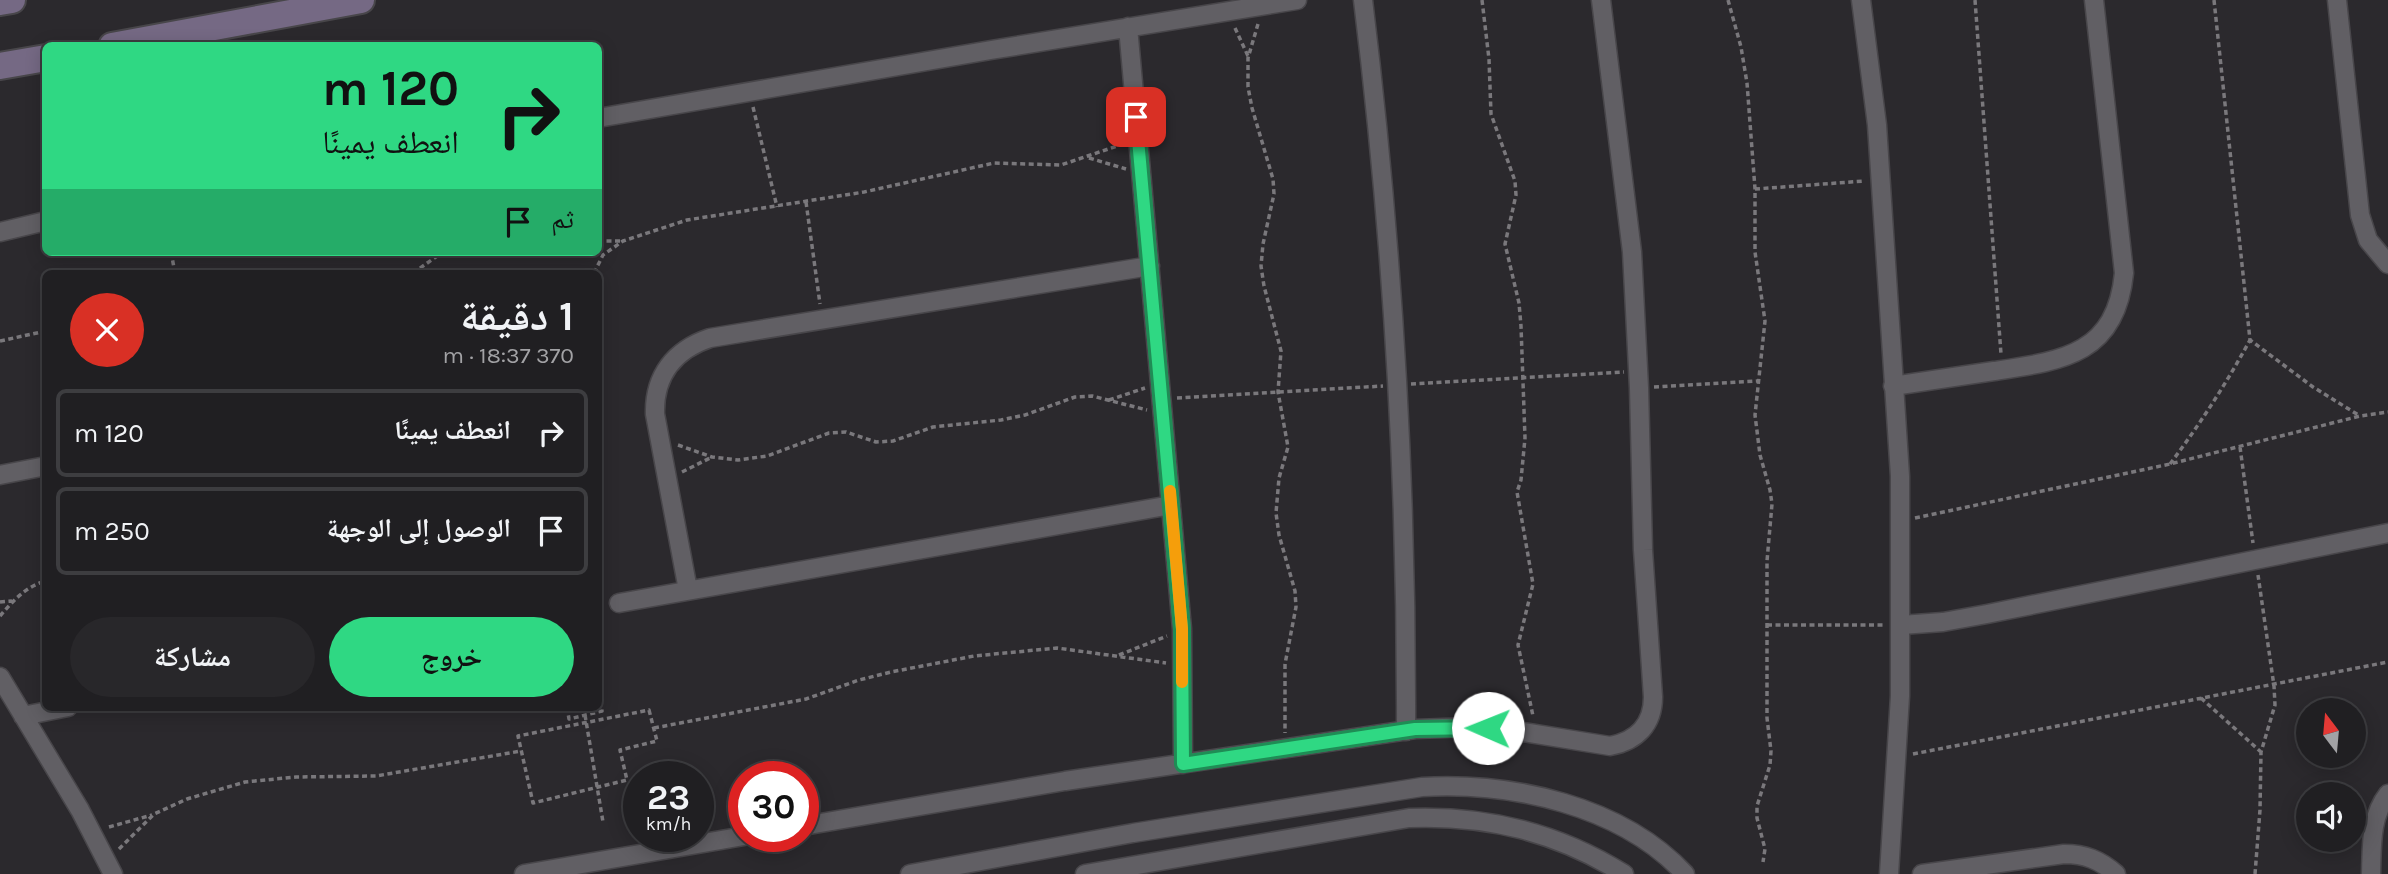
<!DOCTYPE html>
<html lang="ar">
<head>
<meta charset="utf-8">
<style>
  body { margin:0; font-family:Karla,"Noto Naskh Arabic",sans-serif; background:#28272a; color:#f1f3f6; direction:rtl; height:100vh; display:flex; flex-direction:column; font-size:26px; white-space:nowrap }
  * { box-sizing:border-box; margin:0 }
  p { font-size:23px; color:#a2a2a5 }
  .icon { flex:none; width:38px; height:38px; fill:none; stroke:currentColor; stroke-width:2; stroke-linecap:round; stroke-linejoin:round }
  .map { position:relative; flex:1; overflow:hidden; direction:ltr }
  .details { position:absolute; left:42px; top:270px; width:560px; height:441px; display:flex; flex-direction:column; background:#201f22; border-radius:10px; box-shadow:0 4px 18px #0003,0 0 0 2px #3d3d40; direction:rtl }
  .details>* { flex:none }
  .top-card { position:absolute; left:42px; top:42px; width:560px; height:214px; border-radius:10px; box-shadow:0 4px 18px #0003,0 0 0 2px #3d3d40; direction:rtl; background:#2fd883; color:#111; overflow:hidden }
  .needle { width:46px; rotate:344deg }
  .tools { position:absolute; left:2296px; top:698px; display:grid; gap:14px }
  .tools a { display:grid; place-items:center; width:70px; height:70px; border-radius:50%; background:#201f22; box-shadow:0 4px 18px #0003,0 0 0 2px #3d3d40; font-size:35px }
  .speed { position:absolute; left:623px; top:761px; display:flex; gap:14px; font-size:35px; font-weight:700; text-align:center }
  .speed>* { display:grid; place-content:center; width:91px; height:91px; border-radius:50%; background:#201f22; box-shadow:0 4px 18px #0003,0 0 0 2px #3d3d40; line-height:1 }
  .speed small { font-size:18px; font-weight:400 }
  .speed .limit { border:10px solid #d22; background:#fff; color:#111 }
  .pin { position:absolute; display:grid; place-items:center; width:60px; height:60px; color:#fff; margin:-30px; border-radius:14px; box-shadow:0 4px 10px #0006 }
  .me { position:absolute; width:77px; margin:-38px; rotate:271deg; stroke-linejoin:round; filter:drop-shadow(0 0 5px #0008) }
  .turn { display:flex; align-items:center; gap:24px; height:147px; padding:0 28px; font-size:32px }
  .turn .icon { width:91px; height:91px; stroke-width:2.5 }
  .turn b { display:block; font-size:49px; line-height:60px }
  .then { display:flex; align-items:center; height:66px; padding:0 28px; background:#0003; gap:14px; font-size:26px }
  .round { display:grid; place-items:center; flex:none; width:74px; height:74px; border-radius:37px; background:#28272a }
  .summary { display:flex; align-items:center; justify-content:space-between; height:119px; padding:0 28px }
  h1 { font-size:42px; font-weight:700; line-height:52px }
  .action { display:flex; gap:14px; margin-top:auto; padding:14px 28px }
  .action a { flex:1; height:80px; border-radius:42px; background:#2fd883; color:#111; font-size:28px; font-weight:700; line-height:80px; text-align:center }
  .action a+a { background:#28272a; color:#f1f3f6 }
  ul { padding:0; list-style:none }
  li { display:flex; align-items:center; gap:21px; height:88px; margin:0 14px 10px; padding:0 14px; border:4px solid #3d3d40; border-radius:10px }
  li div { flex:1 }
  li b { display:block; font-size:26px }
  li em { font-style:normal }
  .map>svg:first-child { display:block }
</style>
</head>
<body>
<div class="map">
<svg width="2388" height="874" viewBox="0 0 2388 874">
  <rect width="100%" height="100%" fill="#2b292d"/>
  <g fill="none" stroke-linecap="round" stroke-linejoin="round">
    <g stroke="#48464a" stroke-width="21">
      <path id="minor" d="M1363,0C1393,243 1407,486 1406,731
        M1861,0L1877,125L1900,476V696L1889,874
        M2337,0L2360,215L2368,240L2388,264
        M1128,27L1182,629L1183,764
        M598,118L991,50L1297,0
        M0,232L46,221
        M1893,386C1927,381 1960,376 1994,371C2062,361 2116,355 2124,273L2094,0
        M0,475L46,466
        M688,590L655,414C654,376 674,350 710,338L1150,266
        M619,603L1171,505
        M1901,625L1943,622L1987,614L2388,533
        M0,677L80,810L113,874
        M23,716L68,707
        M803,826L1065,781L1415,729L1472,727L1504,729L1610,746C1637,741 1653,724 1653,697L1643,550L1639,388L1632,252L1601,0
        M524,874L744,836
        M910,874L1133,833L1422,787C1512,782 1621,805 1685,874
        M1085,874L1409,818C1487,815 1557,832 1624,874
        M1922,874L2064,854C2085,854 2100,860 2116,874
        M2371,874C2372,846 2370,817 2388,794"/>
    </g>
    <g stroke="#48464a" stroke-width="30">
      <path id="secondary" d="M0,2L12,0
        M112,46L361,0
        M0,66L46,58"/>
    </g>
    <path stroke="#7a787c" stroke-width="3.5" stroke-dasharray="5 3.5" stroke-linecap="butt" d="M1482,0L1489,59L1491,114L1515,181L1516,195L1505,244L1519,303L1521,326L1525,438L1521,480L1517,492L1533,584L1518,645L1533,716
      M1728,0L1741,47L1747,83L1755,189V252L1765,321L1755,415L1760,455L1770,490L1772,504L1767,561V718L1771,751L1770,765L1757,806V818L1765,849L1763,862
      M1975,0L2001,354
      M2214,0L2250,340L2313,387L2360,416
      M1258,24L1248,58V87L1252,108L1273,179L1274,194L1263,244L1261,266L1264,286L1281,351L1278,392L1288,447L1279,478L1276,513L1279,535L1295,591L1296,607L1285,664V733
      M1235,28L1248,56
      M753,107L777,207
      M1089,158L1126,169
      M1755,189L1864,181
      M806,202L820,304
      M598,241H621
      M171,252L175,273
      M465,252L478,255L492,252
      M413,273L443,252
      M594,273L603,255L623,241L687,220L864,192L994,163L1061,165L1123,144
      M0,341L46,331
      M1411,384L1624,372
      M1654,387L1757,381
      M1177,398L1383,386
      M1109,400L1145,388
      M678,445L712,457L738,460L767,456L829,433L846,432L876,442L893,441L933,427L1001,420L1025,415L1075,397L1092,396L1147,410
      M2240,447L2253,543
      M2170,464C2200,424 2226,384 2250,340
      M682,472L712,457
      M1915,518L2170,464L2360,416L2388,412
      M0,602L12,601
      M0,616C13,601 26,586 46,581
      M1767,625H1885
      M1119,655L1167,636
      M2201,698L2261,752
      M567,707L569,719L602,711L598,693
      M649,710L657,741L620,750L627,780L533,803L518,736Z
      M585,715L603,822
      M654,728L806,699L859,680L891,672L974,656L1057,648L1166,663
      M1913,754L2388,662
      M109,827L152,815
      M119,849L154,814L187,799L245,782L296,777L376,776L521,751
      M2255,874L2260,810L2261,752L2275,705L2274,686L2258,575"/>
    <use href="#minor" stroke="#615f64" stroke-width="18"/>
    <use href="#secondary" stroke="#756984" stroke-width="26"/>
  </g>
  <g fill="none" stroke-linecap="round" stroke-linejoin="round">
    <g stroke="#1f8c55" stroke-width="18">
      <path id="route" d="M1136,117L1182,629L1183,764L1415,729L1488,728"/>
    </g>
    <use href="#route" stroke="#2fd883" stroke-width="12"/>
    <path stroke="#f59e0b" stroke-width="12" d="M1170,491L1182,629V682"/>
  </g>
</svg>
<div class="tools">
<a><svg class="needle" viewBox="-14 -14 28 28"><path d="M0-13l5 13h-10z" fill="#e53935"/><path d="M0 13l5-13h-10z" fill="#a2a2a5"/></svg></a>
<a><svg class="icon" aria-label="sound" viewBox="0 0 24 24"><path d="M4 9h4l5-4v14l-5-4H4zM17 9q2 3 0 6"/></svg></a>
</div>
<div class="speed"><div>23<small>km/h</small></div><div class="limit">30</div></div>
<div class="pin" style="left:1136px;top:117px;background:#d93025"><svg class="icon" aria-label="arrive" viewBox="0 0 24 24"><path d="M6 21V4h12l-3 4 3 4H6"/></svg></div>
<svg class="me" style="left:1488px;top:728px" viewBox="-20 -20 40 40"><circle r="19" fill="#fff"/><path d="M0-13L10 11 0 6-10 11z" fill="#2fd883"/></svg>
<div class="top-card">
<div class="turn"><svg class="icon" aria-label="right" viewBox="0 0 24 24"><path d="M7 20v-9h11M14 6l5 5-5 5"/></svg><div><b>120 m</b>انعطف يمينًا</div></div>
<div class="then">ثم<svg class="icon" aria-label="arrive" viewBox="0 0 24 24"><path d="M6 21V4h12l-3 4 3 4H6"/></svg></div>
</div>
<section class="details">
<div class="summary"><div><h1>1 دقيقة</h1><p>370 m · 18:37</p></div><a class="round" style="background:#d93025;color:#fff"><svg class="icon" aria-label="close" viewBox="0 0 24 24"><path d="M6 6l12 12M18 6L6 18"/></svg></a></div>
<ul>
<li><svg class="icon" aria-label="right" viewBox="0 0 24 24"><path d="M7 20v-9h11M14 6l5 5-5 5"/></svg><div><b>انعطف يمينًا</b></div><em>120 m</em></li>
<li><svg class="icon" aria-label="arrive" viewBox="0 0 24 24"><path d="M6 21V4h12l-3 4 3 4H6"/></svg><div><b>الوصول إلى الوجهة</b></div><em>250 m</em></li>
</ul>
<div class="action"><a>خروج</a><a>مشاركة</a></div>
</section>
</div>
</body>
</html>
